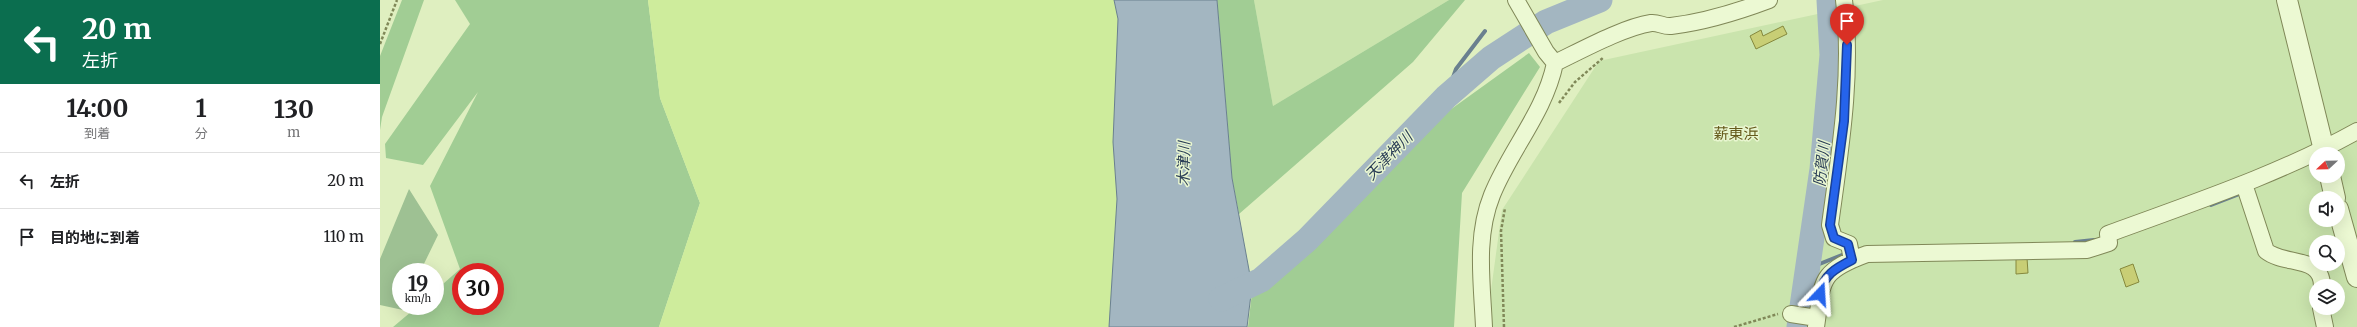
<!DOCTYPE html>
<html lang="ja">
<head>
<meta charset="utf-8">
<style>
  body { margin:0; font-family:Merriweather,"Noto Sans JP",serif; background:#f2f2f2; color:#202124; height:100vh; display:flex; flex-direction:column; font-size:15px; white-space:nowrap }
  * { box-sizing:border-box; margin:0 }
  p { font-size:13px; color:#757577 }
  .icon { flex:none; width:22px; height:22px; fill:none; stroke:currentColor; stroke-width:2; stroke-linecap:round; stroke-linejoin:round }
  .map { position:relative; flex:1; overflow:hidden }
  .details { display:flex; flex-direction:column; background:#fff; width:380px }
  .details>* { flex:none }
  .guide { background:#0b6e4f; color:#fff; overflow:hidden }
  .needle { width:26px; rotate:248deg }
  .tools { position:absolute; left:1929px; top:147px; display:grid; gap:8px }
  .tools a { display:grid; place-items:center; width:36px; height:36px; border-radius:50%; background:#fff; box-shadow:0 4px 16px #0002; font-size:20px }
  .speed { position:absolute; left:12px; top:263px; display:flex; gap:8px; font-size:20px; font-weight:700; text-align:center }
  .speed>* { display:grid; place-content:center; width:52px; height:52px; border-radius:50%; background:#fff; box-shadow:0 4px 16px #0002; line-height:1 }
  .speed small { font-size:10px; font-weight:400 }
  .speed .limit { border:6px solid #d22; background:#fff; color:#111 }
  .pin { position:absolute; display:grid; place-items:center; width:34px; height:34px; color:#fff; margin:-41px -17px; border-radius:50% 50% 50% 0; rotate:-45deg; box-shadow:0 0 4px #0007 }
  .pin .icon { rotate:45deg }
  .me { position:absolute; width:44px; margin:-22px; rotate:20deg; stroke-linejoin:round; filter:drop-shadow(0 0 3px #0008) }
  .turn { display:flex; align-items:center; gap:14px; height:84px; padding:0 16px; font-size:18px }
  .turn .icon { width:52px; height:52px; stroke-width:2.5 }
  .turn b { display:block; font-size:28px; line-height:34px }
  .eta { display:flex; justify-content:space-evenly; align-items:center; height:68px; text-align:center }
  .eta b { font-size:24px; font-weight:700; line-height:28px }
  ul { padding:0; list-style:none }
  li { display:flex; align-items:center; gap:12px; height:56px; padding:0 16px; border-top:1px solid #e0e0e0 }
  li div { flex:1 }
  li b { display:block; font-size:15px }
  li em { font-style:normal }
  main { display:flex; flex:1; min-height:0 }
  .map>svg:first-child { display:block }
</style>
</head>
<body>
<main>
<section class="details">
<div class="guide">
<div class="turn"><svg class="icon" aria-label="left" viewBox="0 0 24 24"><path d="M17 20v-9H6M10 6l-5 5 5 5"/></svg><div><b>20 m</b>左折</div></div>
</div>
<div class="eta">
<div><b>14:00</b><p>到着</p></div>
<div><b>1</b><p>分</p></div>
<div><b>130</b><p>m</p></div>
</div>
<ul>
<li><svg class="icon" aria-label="left" viewBox="0 0 24 24"><path d="M17 20v-9H6M10 6l-5 5 5 5"/></svg><div><b>左折</b></div><em>20 m</em></li>
<li><svg class="icon" aria-label="arrive" viewBox="0 0 24 24"><path d="M6 21V4h12l-3 4 3 4H6"/></svg><div><b>目的地に到着</b></div><em>110 m</em></li>
</ul>
</section>
<div class="map">
<svg width="1977" height="327" viewBox="0 0 1977 327">
  <rect width="100%" height="100%" fill="#dfefc0"/>
  <path fill="#cae4ad" fill-rule="evenodd" d="M874,0H1069L893,106Z
    M1503,0H1977V327H1106L1122,210L1219,61ZM1936,154H1958V176H1936ZM1936,198H1958V220H1936ZM1936,242H1958V264H1936ZM1936,286H1958V308H1936Z"/>
  <path fill="#a1cd94" fill-rule="evenodd" d="M22,0H44L2,117L0,130V56Z
    M75,0H268L280,98L320,203L279,327H13L38,306H55V291L80,269L50,186L98,92L43,165L6,158L5,144L90,24ZM81,272H115V306H81Z
    M837,0H874L893,106L1069,0H1085L1033,62L859,214L852,178Z
    M1149,53L1160,67L1082,193L1074,327H868L873,284L927,240L1063,115Z"/>
  <path fill="#ceec9c" d="M268,0H734L738,19L733,142L737,199L729,327H279L320,203L280,98Z"/>
  <path fill="#9ec193" d="M29,189L58,235L40,272H21V306H25L23,310L0,305V259Z"/>
  <path fill="#a3b6c1" stroke="#6a808f" d="M734,0H837L852,178L872,286L867,327H729L737,199L733,142L738,19Z"/>
  <g fill="none" stroke-linecap="round" stroke-linejoin="round">
    <path stroke="#6a808f" stroke-width="4" d="M1066,97L1076,69L1105,31
      M1831,205L1862,193
      M1695,242L1714,240
      M1427,269L1467,253"/>
    <path stroke="#a3b6c1" stroke-width="25" d="M841,299L881,280L927,240L1066,97L1111,58L1166,22L1220,0
      M1419,327L1442,169L1452,55L1449,0"/>
  </g>
  <path fill="#c8ce75" stroke="#85883d" d="M1403,26L1407,34L1376,49L1370,36L1381,30L1383,36Z
    M1636,258H1647L1648,273L1636,274Z
    M1753,264L1759,282L1746,287L1740,269Z"/>
  <g fill="none" stroke-linecap="round" stroke-linejoin="round">
    <g stroke="#808858" stroke-width="18">
      <path id="minor" d="M1136,0L1166,52L1175,63
        M1464,0C1473,75 1460,151 1450,225L1454,238L1469,244L1472,260
        M1864,184L1886,251C1905,266 1942,255 1942,286
        M1941,308L1945,327
        M1411,314L1437,318
        M1104,327C1102,282 1095,237 1112,195C1130,150 1165,112 1175,63C1200,51 1244,27 1271,23C1278,22 1284,27 1291,26C1325,22 1357,12 1389,0
        M1436,327C1443,280 1438,272 1487,254L1707,250L1729,243L1728,234C1812,203 1898,175 1977,131"/>
    </g>
    <g stroke="#808858" stroke-width="22">
      <path id="tertiary" d="M1907,0L1945,154
        M1950,176L1955,198
        M1958,209L1977,277"/>
    </g>
    <path stroke="#808858" stroke-width="2.5" stroke-dasharray="3 2" stroke-linecap="butt" d="M0,44L17,0
      M1179,103L1195,82L1224,57
      M1124,327L1121,231L1125,208
      M1354,327L1398,314"/>
    <use href="#minor" stroke="#ecf9d3" stroke-width="16"/>
    <use href="#tertiary" stroke="#ecf9d3" stroke-width="20"/>
  </g>
  <g fill="none" stroke-linecap="round" stroke-linejoin="round">
    <g stroke="#184099" stroke-width="10">
      <path id="route" d="M1440,294C1443,275 1456,268 1472,260L1468,244L1454,238L1450,225L1464,121L1467,45"/>
    </g>
    <use href="#route" stroke="#2563eb" stroke-width="7"/>
  </g>
  <g text-anchor="middle" stroke-width="3" stroke-linejoin="round" paint-order="stroke">
    <g font-size="15" fill="#655a1b" stroke="#e8f6d0">
      <text x="1356" y="139">薪東浜</text>
    </g>
    <g font-size="15" font-style="italic" fill="#2b3e57" stroke="#e8f6d0">
      <text transform="translate(1009 156) rotate(-46)" y="5">天津神川</text>
      <text transform="translate(804 164) rotate(-89)" y="5">木津川</text>
      <text transform="translate(1442 164) rotate(-84)" y="5">防賀川</text>
    </g>
  </g>
</svg>
<div class="tools">
<a><svg class="needle" viewBox="-14 -14 28 28"><path d="M0-13l5 13h-10z" fill="#e53935"/><path d="M0 13l5-13h-10z" fill="#757577"/></svg></a>
<a><svg class="icon" aria-label="sound" viewBox="0 0 24 24"><path d="M4 9h4l5-4v14l-5-4H4zM17 9q2 3 0 6"/></svg></a>
<a><svg class="icon" aria-label="search" viewBox="0 0 24 24"><circle cx="10" cy="10" r="6"/><path d="M15 15l6 6"/></svg></a>
<a><svg class="icon" aria-label="layers" viewBox="0 0 24 24"><path d="M12 4l9 5-9 5-9-5zM3 14l9 5 9-5"/></svg></a>
</div>
<div class="speed"><div>19<small>km/h</small></div><div class="limit">30</div></div>
<div class="pin" style="left:1467px;top:45px;background:#d93025"><svg class="icon" aria-label="arrive" viewBox="0 0 24 24"><path d="M6 21V4h12l-3 4 3 4H6"/></svg></div>
<svg class="me" style="left:1440px;top:294px" viewBox="-20 -20 40 40"><path d="M0-17L14 15 0 8-14 15z" fill="#2563eb" stroke="#fff" stroke-width="4"/></svg>
</div>
</main>
</body>
</html>
